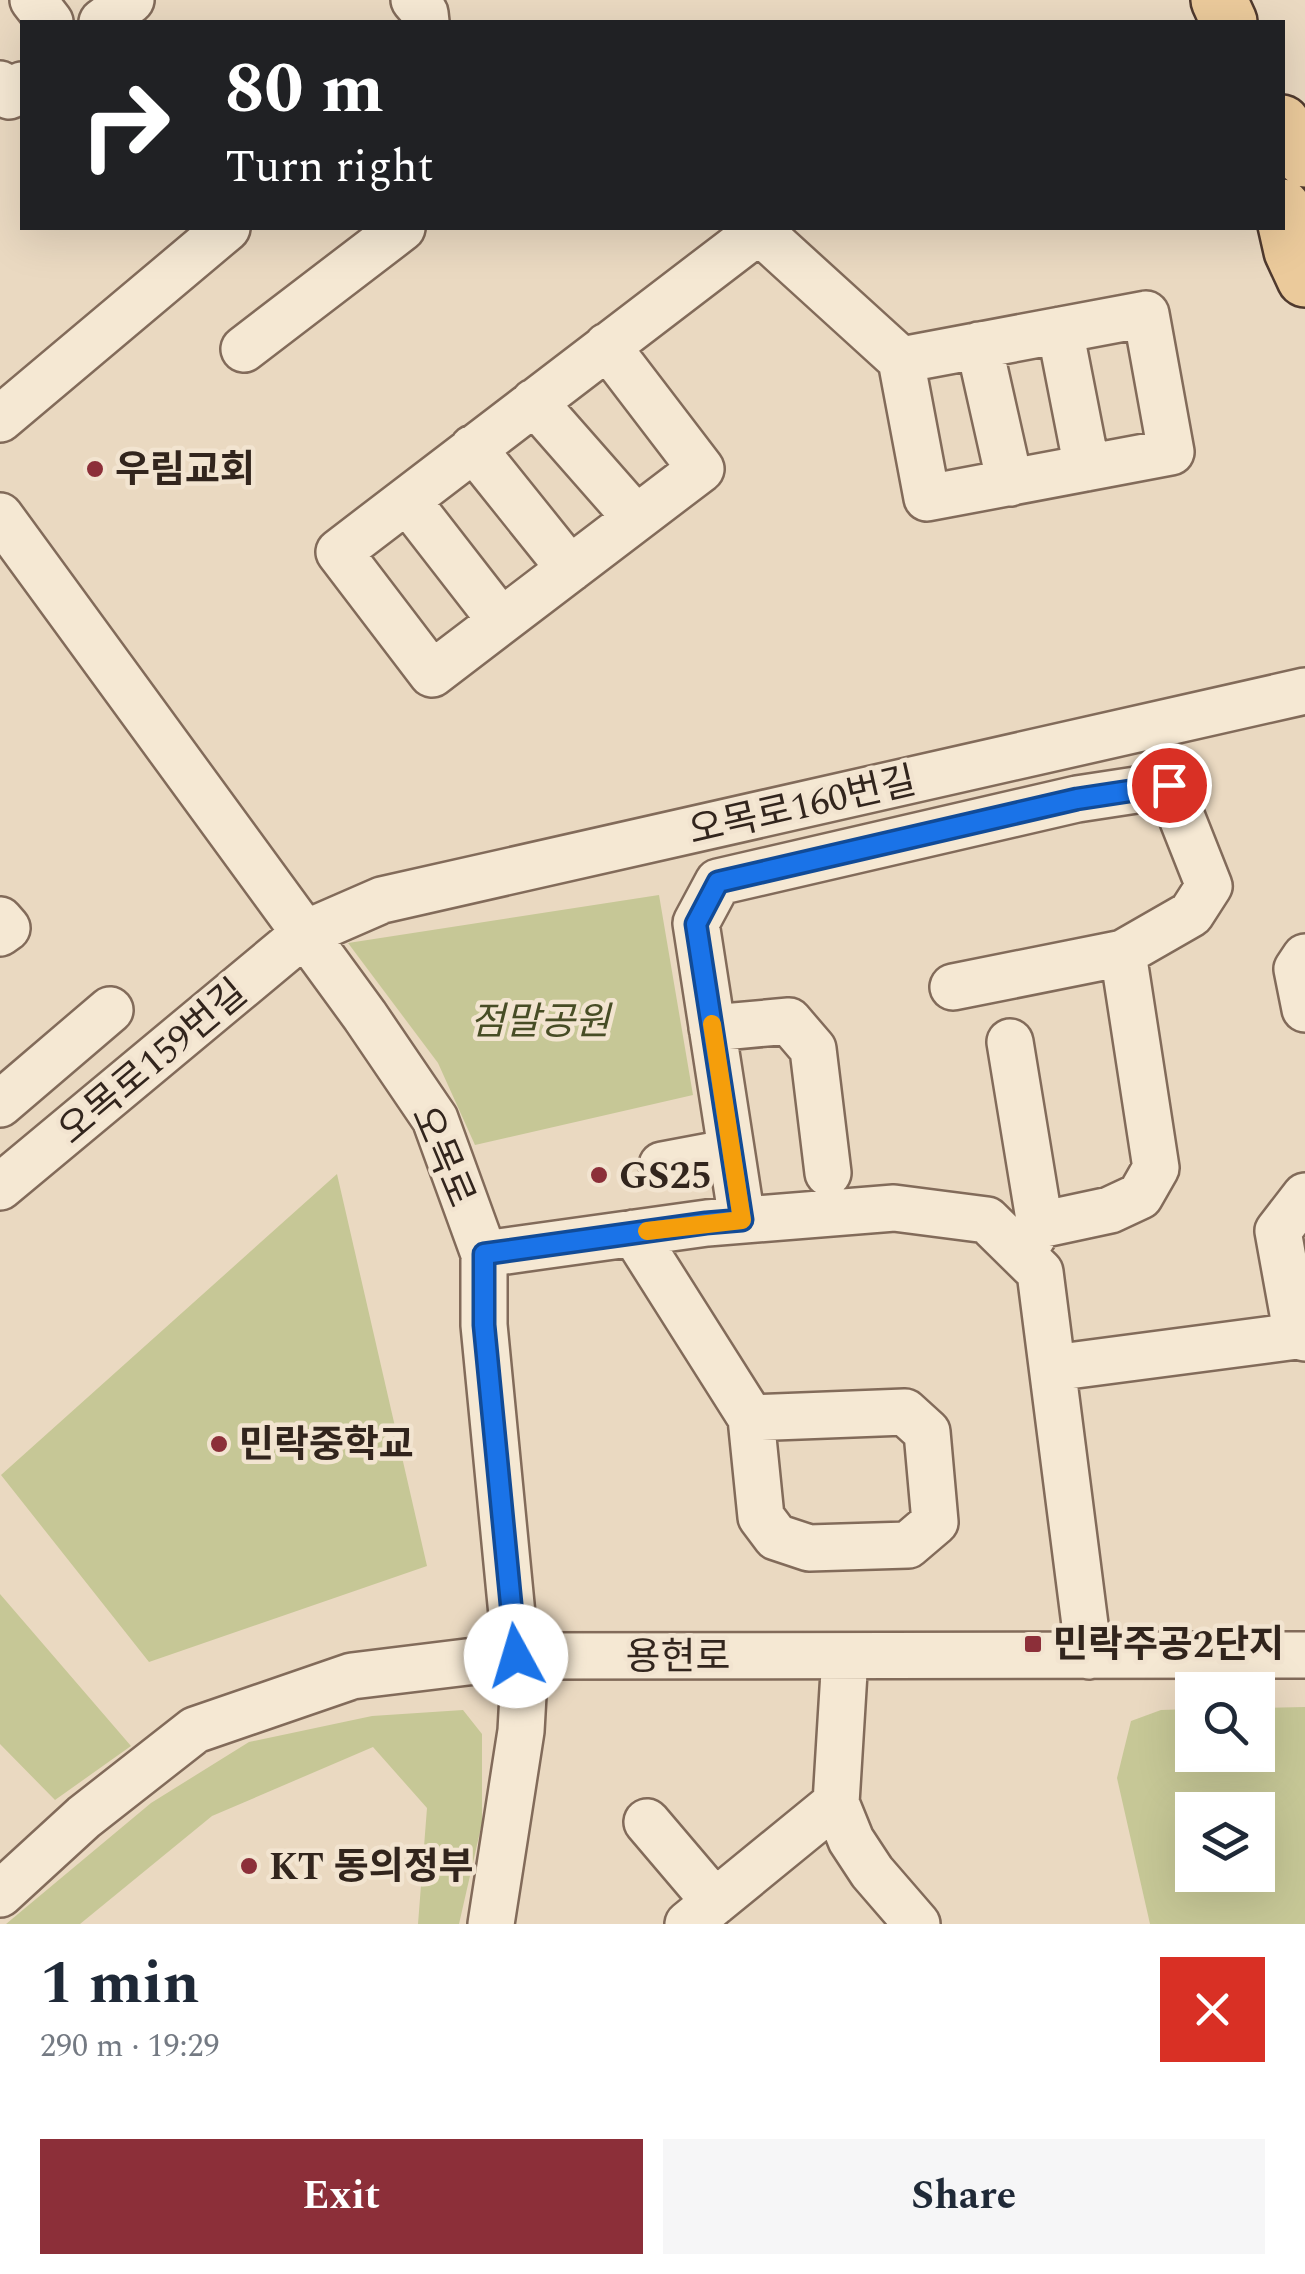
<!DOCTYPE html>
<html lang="en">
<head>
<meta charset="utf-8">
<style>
  body { margin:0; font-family:Spectral,"Noto Sans KR",serif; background:#f6f6f7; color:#1f2937; height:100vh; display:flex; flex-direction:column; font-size:38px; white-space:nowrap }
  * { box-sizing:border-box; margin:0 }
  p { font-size:32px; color:#747a83 }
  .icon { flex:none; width:55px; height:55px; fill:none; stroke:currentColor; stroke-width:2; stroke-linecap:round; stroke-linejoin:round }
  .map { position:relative; height:1924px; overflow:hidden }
  .side { display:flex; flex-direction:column; background:#fff; flex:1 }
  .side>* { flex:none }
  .guide { position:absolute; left:20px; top:20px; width:1265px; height:210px; border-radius:0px; box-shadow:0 10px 40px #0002; background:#202124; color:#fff; overflow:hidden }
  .fabs { position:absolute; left:1175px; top:1672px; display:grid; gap:20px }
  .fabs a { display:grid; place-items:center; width:100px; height:100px; border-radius:0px; background:#fff; box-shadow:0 10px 40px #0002; font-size:50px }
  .pin { position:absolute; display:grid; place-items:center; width:85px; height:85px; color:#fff; margin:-42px; border:5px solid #fff; border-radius:50%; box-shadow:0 2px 10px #0007 }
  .me { position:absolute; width:110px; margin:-55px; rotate:354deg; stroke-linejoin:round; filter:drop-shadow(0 0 8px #0008) }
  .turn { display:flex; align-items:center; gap:35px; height:210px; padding:0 40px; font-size:45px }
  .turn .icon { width:130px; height:130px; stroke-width:2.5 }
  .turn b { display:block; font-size:70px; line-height:85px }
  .round { display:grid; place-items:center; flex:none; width:105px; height:105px; border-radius:0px; background:#f6f6f7 }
  .head { display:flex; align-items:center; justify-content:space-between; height:170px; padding:0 40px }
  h1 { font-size:60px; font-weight:700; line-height:75px }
  .action { display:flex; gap:20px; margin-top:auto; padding:20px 40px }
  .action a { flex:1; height:115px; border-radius:0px; background:#8c2f39; color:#fff; font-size:40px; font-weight:700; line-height:115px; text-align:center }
  .action a+a { background:#f6f6f7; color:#1f2937 }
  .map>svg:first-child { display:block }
</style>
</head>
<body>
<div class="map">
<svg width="1305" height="1924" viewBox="0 0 1305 1924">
  <rect width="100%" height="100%" fill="#ead9c1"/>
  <path fill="#c6c796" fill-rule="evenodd" d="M659,895L693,1095L475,1145L438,1063L348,943Z
    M337,1174L427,1566L149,1662L1,1475Z
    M0,1594L131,1746L55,1800L0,1744Z
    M1305,1707V1924H1150L1117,1778L1131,1721L1161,1710L1192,1709V1755H1258V1708ZM1192,1810H1258V1875H1192Z
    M463,1710L482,1734V1823L459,1924H418L427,1808L373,1747L212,1816L80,1924H6L151,1803L249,1742L372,1716Z"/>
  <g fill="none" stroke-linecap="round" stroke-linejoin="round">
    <g stroke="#826b5a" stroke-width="50">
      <path id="minor" d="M33,0L50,22
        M414,0L425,13L426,22
        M102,22L131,0
        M0,84L9,96L22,85
        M756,228L901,360L927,498L1171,452L1146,314L901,360
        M1060,330L1087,468
        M979,345L1010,483
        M607,346L701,469L432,674L339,552L760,230
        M244,349L402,228
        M534,402L636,518
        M0,419L227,228
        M473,448L570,569
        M407,500L501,621
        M0,516L365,1016L435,1119L484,1254V1325L516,1656L523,1695L521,1731L491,1924
        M0,920L7,928L0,933
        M1305,957L1297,969L1305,1009
        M712,1028L789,1021L813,1049L828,1173
        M1010,1042L1040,1225
        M0,1104L110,1010
        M662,1165L731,1152
        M0,1187L304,934L382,900L1305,691
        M742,1220L696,923L718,882L1077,799L1169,785L1209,886L1191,914L1123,953L953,987
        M634,1233L751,1418L761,1517L776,1537L809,1548L908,1545L935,1522L927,1432L905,1412L751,1418
        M484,1254L707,1223L894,1208L987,1220L1040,1272L1089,1656
        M1022,1254L1040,1225L1110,1210L1140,1196L1156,1168L1123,953
        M1297,1336L1278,1231L1305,1196
        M1053,1368L1297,1336L1305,1338
        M845,1656L836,1803L851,1840L872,1872L917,1924
        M647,1822L715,1902
        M0,1894L84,1817L195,1730L352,1676L516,1656L1305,1655
        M688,1924L836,1803"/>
    </g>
    <g stroke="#503a2e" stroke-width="60">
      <path id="major" d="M1219,0L1229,22
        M1282,123L1305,159
        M1282,207L1292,251L1305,279"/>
    </g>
    <use href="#minor" stroke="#f5e8d3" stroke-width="45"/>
    <use href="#major" stroke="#ebca9b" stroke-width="55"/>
  </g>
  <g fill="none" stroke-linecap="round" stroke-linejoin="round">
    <g stroke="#114b97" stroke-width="25">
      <path id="route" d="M516,1656L484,1325V1254L706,1223L742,1220L696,924L718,882L1077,799L1169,785"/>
    </g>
    <use href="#route" stroke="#1a73e8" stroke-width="18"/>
    <path stroke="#f59e0b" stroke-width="18" d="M647,1231L742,1220L712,1024"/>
  </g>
  <g fill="#8c2f39" stroke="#f2e4d0" stroke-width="4">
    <circle cx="95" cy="469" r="10"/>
    <circle cx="599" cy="1175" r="10"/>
    <circle cx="219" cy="1444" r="10"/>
    <rect x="1023" y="1634" width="20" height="20" rx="5"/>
    <circle cx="249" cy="1866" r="10"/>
  </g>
  <g text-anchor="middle" stroke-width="9" stroke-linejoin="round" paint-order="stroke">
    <g font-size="38" font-weight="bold" fill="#32251d" stroke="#f2e4d0" text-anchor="start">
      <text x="115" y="482">우림교회</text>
      <text x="619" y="1188">GS25</text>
      <text x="239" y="1457">민락중학교</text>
      <text x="1053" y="1657">민락주공2단지</text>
      <text x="269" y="1879">KT 동의정부</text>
    </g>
    <g font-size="38" fill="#32251d" stroke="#f2e4d0">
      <text transform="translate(802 805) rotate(-13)" y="13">오목로160번길</text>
      <text transform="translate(152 1061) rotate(-40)" y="13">오목로159번길</text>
      <text transform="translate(444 1156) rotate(67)" y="13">오목로</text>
      <text x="678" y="1669">용현로</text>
    </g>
    <g font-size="38" font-style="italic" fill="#474d25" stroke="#f2e4d0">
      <text x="540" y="1034">점말공원</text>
    </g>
  </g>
</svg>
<div class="fabs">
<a><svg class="icon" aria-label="search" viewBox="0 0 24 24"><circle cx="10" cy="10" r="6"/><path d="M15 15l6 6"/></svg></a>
<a><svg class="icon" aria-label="layers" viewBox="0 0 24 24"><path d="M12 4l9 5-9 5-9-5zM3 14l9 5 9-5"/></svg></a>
</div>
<div class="pin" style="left:1169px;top:785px;background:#d93025"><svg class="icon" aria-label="arrive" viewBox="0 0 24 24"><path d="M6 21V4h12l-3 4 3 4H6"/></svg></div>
<svg class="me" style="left:516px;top:1656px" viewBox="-20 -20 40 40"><circle r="19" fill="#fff"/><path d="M0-13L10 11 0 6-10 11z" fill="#1a73e8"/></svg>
<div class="guide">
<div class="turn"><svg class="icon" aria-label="right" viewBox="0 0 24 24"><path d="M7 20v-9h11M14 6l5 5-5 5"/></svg><div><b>80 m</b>Turn right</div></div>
</div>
</div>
<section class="side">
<div class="head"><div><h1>1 min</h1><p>290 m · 19:29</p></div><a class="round" style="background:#d93025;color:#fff"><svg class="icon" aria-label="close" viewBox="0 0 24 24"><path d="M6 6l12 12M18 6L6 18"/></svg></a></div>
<div class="action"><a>Exit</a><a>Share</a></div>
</section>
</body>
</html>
